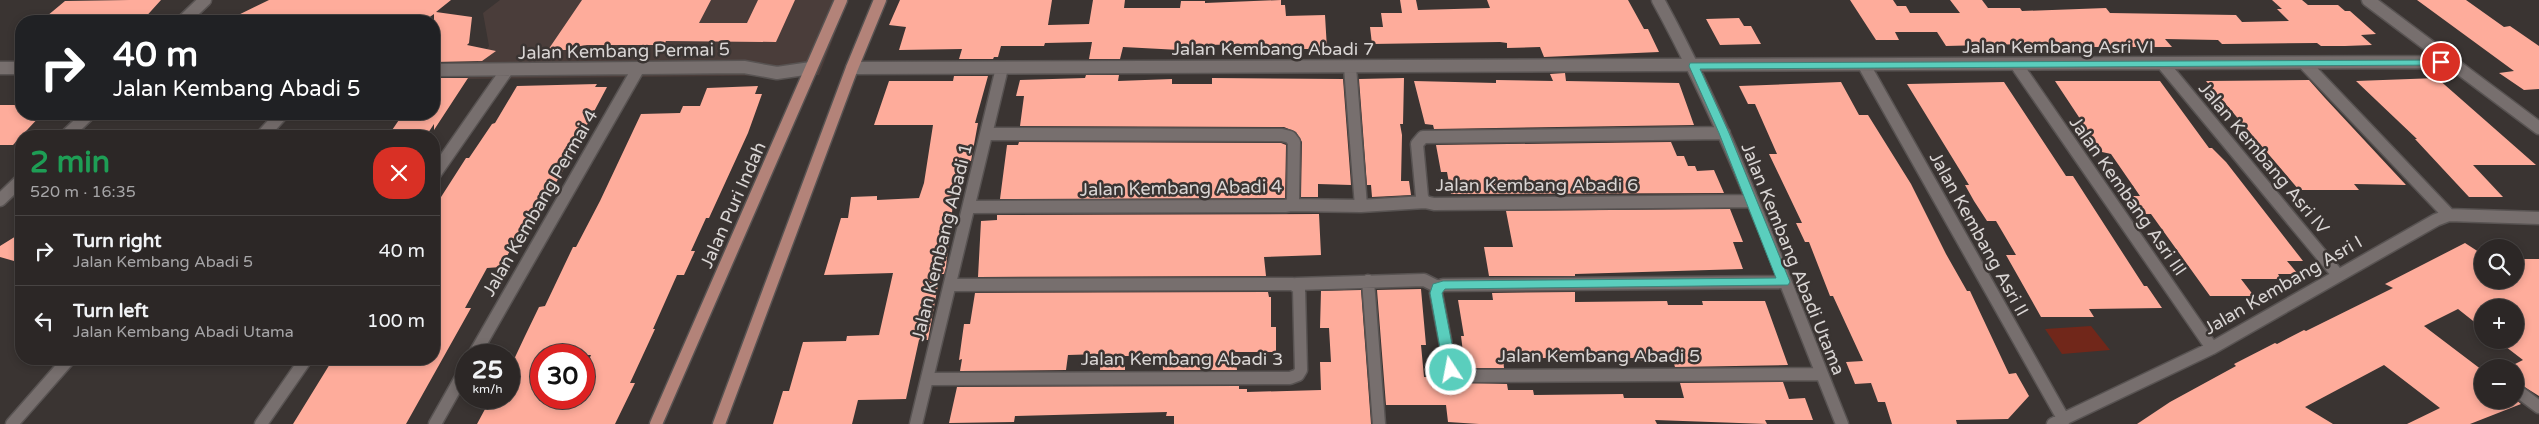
<!DOCTYPE html>
<html lang="en">
<head>
<meta charset="utf-8">
<style>
  body { margin:0; font-family:"Varela Round",sans-serif; background:#342f2e; color:#f1f3f6; height:100vh; display:flex; flex-direction:column; font-size:19px; white-space:nowrap }
  * { box-sizing:border-box; margin:0 }
  p { font-size:16px; color:#a6a5a7 }
  .icon { flex:none; width:28px; height:28px; fill:none; stroke:currentColor; stroke-width:2; stroke-linecap:round; stroke-linejoin:round }
  .map { position:relative; flex:1; overflow:hidden }
  .sheet { position:absolute; left:15px; top:130px; width:425px; height:235px; display:flex; flex-direction:column; background:#2c2726; border-radius:20px; box-shadow:0 2px 8px #0003,0 0 0 1px #484443 }
  .sheet>* { flex:none }
  .top-card { position:absolute; left:15px; top:15px; width:425px; height:105px; border-radius:20px; box-shadow:0 2px 8px #0003,0 0 0 1px #484443; background:#202124; color:#fff; overflow:hidden }
  .tools { position:absolute; left:2474px; top:239px; display:grid; gap:10px }
  .tools a { display:grid; place-items:center; width:50px; height:50px; border-radius:50%; background:#2c2726; box-shadow:0 2px 8px #0003,0 0 0 1px #484443; font-size:25px }
  .speed { position:absolute; left:455px; top:344px; display:flex; gap:10px; font-size:25px; font-weight:700; text-align:center }
  .speed>* { display:grid; place-content:center; width:65px; height:65px; border-radius:50%; background:#2c2726; box-shadow:0 2px 8px #0003,0 0 0 1px #484443; line-height:1 }
  .speed small { font-size:12px; font-weight:400 }
  .speed .limit { border:8px solid #d22; background:#fff; color:#111 }
  .pin { position:absolute; display:grid; place-items:center; width:42px; height:42px; color:#fff; margin:-21px; border:2px solid #fff; border-radius:50%; box-shadow:0 1px 5px #0007 }
  .me { position:absolute; width:55px; margin:-28px; rotate:349deg; stroke-linejoin:round; filter:drop-shadow(0 0 4px #0008) }
  .turn { display:flex; align-items:center; gap:18px; height:105px; padding:0 15px; font-size:22px }
  .turn .icon { width:65px; height:65px; stroke-width:2.5 }
  .turn b { display:block; font-size:35px; line-height:42px }
  .round { display:grid; place-items:center; flex:none; width:52px; height:52px; border-radius:20px; background:#342f2e }
  .summary { display:flex; align-items:center; justify-content:space-between; height:85px; padding:0 15px }
  h1 { font-size:30px; font-weight:700; line-height:38px; color:#1e9e55 }
  ul { padding:0; list-style:none }
  li { display:flex; align-items:center; gap:15px; height:70px; padding:0 15px; border-top:1px solid #484443 }
  li div { flex:1 }
  li b { display:block; font-size:19px }
  li em { font-style:normal }
  .map>svg:first-child { display:block }
</style>
</head>
<body>
<div class="map">
<svg width="2539" height="424" viewBox="0 0 2539 424">
  <rect width="100%" height="100%" fill="#3a3432"/>
  <path fill="#4a3d3a" d="M500,0H848L819,75L466,79L489,46L483,13Z"/>
  <path fill="#71271a" d="M2091,326L2110,350L2062,354L2045,329Z"/>
  <path fill="#feac9b" fill-rule="evenodd" d="M129,0H161L142,21H41L65,1Z
    M269,0H451L436,12L472,17L469,43L467,45L496,51L482,61L434,62V14L424,21H226Z
    M582,0H711L699,23H747L758,0H795L776,42L666,41L664,45H587L574,47L572,50H548Z
    M900,0H1052L1048,25L1089,24L1093,0H1125L1124,8H1180L1181,1H1205V3L1281,0V5H1285L1286,16L1325,15L1327,49H1254V44L1205,45L1204,50L1199,51L1123,47L1120,59H1089L1092,42L1045,43L1044,46H1001L998,57H994L993,59H959L962,49L899,50L906,27L889,25Z
    M1400,0H1416L1418,10L1490,8L1487,0H1628L1644,29H1648L1659,52L1544,57L1540,47L1507,48V43L1500,42L1372,44L1370,27H1383L1381,13H1402Z
    M1850,0H1893L1897,6H1906L1910,13H1960L1950,0H1982L1988,8H2020L2022,11L2106,8L2110,13L2236,15L2242,22L2289,21L2277,9H2282L2272,0H2302L2308,5H2338L2345,11H2350L2376,34L2361,35L2372,45L2345,46H2321L2317,43L2222,44L2218,40L2165,39L2172,47H2027L2025,44L1946,46L1937,32H1895L1899,40H1876Z
    M2417,0H2466L2504,27L2510,26L2539,46V89L2524,90L2499,73L2514,71Z
    M1739,18L1744,26H1751L1761,44L1720,45L1706,19Z
    M1565,73L1566,81L1679,83L1694,125L1434,129L1433,125L1425,124L1414,81L1496,83V80L1553,81L1550,74Z
    M1086,75H1119L1118,81L1172,79V84H1212V78L1343,79L1351,185L1318,184V197H1301L1302,142L1296,132L1284,127L1020,126L1024,96H1016L1020,80L1085,78Z
    M954,76H988L975,123H978L971,161H968L967,168L957,167L946,267L944,274H940L928,340H919L906,399L858,400L852,424H773L783,391H789L803,342L846,341L847,336L879,335L893,273L824,275L841,218H848L851,197L877,196V200L919,198L924,183L933,125H874L889,81H953Z
    M434,78H468L434,130V124L426,136H388L403,114H434Z
    M1404,78L1403,124H1400L1402,135L1401,181H1409L1411,195L1372,197L1371,185H1367L1359,79Z
    M2437,78L2536,165H2473L2503,197H2469L2415,139H2417L2356,81Z
    M2309,80L2325,98L2406,185L2354,184L2359,190H2299L2206,81Z
    M2055,81H2160L2209,148H2212L2226,162L2303,261H2287L2298,274H2278L2281,279H2241L2254,296H2210L2151,214H2146L2133,196H2140L2111,154L2102,152Z
    M1841,82L1859,115H1868L1911,184L1946,254L1967,291H1970L2009,374L2016,373L2029,396L2008,419L1956,420L1957,424H1892L1885,402H1878L1871,383L1855,384L1846,362L1863,361L1833,296H1830L1809,242H1805L1796,223H1802L1769,154H1777L1755,104H1748L1739,86Z
    M2004,82L2066,176H2073L2144,286H2147L2162,308L2089,309L2094,317H2041L2006,255H2016L1996,221H1987L1974,201L1965,185H1969L1907,84Z
    M597,84L595,87H607L561,174L547,198H539L501,267L487,268L465,308H471L406,424H293L333,359H434V208L466,158H469L492,124L495,123L517,86Z
    M758,86L755,94H762L748,133L709,218H706L691,251H695L684,275H677L653,329H655L630,383H635L615,424H477L491,398H509V370L525,336L539,307L545,306L573,247H576L600,201L641,114L680,113L683,106H700L707,88ZM541,355H591L584,371V398H541Z
    M0,105H21V114H42L13,145H0Z
    M1019,142L1281,143L1286,145L1285,198L1000,199L1007,145H1018Z
    M1671,142L1677,156H1684L1688,166H1695L1697,171L1714,170L1724,193L1451,194L1447,172H1441L1436,145Z
    M1730,209L1743,242H1733L1743,269L1575,274V276H1489L1484,247H1513L1506,211Z
    M1319,214L1321,255L1264,257L1266,276L978,277L981,221L997,220V215Z
    M21,233V256L14,261L0,257V246Z
    M2465,243L2482,254V280H2515V259H2539V396L2515,381V364L2523,360L2497,340H2515V308H2482V328L2458,309L2424,326L2482,370V400L2515,399L2521,404L2470,424H2407L2440,408L2384,365L2305,407L2333,424H2137L2170,402L2236,366L2234,364L2275,343L2277,344L2304,330L2306,331L2393,288L2385,284Z
    M1421,289L1426,345H1421L1424,377H1429L1430,382L1507,384L1508,390H1533L1534,395L1623,394L1624,398H1684L1680,383L1783,382L1789,399L1805,398L1813,420H1765L1767,424L1655,420L1657,424H1479L1448,422L1446,405H1386L1377,290Z
    M1361,290L1371,424H1174V416H1166L1167,412L1015,416L1014,422L949,423L957,387L1239,386V389H1247V392L1321,390L1320,362H1331L1329,328H1320L1321,291Z
    M1268,292L1269,297H1271V327H1276V352H1235L1237,370H1163L1162,356H1125V370H1100L1101,354L1068,355L1066,370L960,371L962,359L959,360L964,324H970L975,293Z
    M1575,292V302L1667,301L1668,305H1703L1702,301H1765L1788,365L1675,367L1673,361H1641L1640,358H1503L1504,368H1465L1461,336H1464L1458,300H1493L1492,293Z"/>
  <g fill="none" stroke-linecap="round" stroke-linejoin="round">
    <g stroke="#585352" stroke-width="15">
      <path id="minor" d="M1658,0C1732,135 1784,281 1842,424
        M2368,0L2539,128
        M183,21L205,0
        M2016,64L2212,348
        M2163,64L2338,275
        M2305,64L2449,215
        M1864,65L2064,420
        M1350,67L1361,206
        M0,68H21
        M852,68L2452,62
        M434,70L744,67L777,73L811,68
        M1724,133L1423,137L1417,144L1422,197L1425,202L1434,204L1751,201
        M66,136L89,114
        M262,136L282,114
        M434,175L507,70
        M0,200L21,180
        M1291,205L1361,206L1425,202
        M969,207L1285,206L1291,205L1293,200L1294,142L1290,137L1282,135L986,134
        M1368,281L1379,424
        M1784,282L1443,285L1438,287L1436,293L1451,371L1458,376L1821,374
        M1296,284L1424,280L1438,287
        M474,355L638,69
        M927,379L1290,378L1298,375L1301,370L1299,289L1293,284L950,285
        M2515,389L2539,407
        M12,424L69,359
        M261,424L306,359
        M435,424L466,369
        M916,424L1002,68
        M2053,424L2212,348L2436,220L2449,215L2539,218"/>
    </g>
    <g stroke="#585352" stroke-width="15">
      <path id="major" d="M656,424L841,0
        M719,424L852,68L880,0"/>
    </g>
    <use href="#minor" stroke="#776f6e" stroke-width="12"/>
    <use href="#major" stroke="#b38379" stroke-width="12"/>
  </g>
  <path fill="#5acebd" stroke="#3a867b" d="M2441,60H2445V65L1700,69L1729,133L1790,282L1788,285L1445,289L1442,293L1457,370L1451,375L1444,370L1430,293L1433,284L1443,281L1776,278L1719,133L1689,66L1690,63Z"/>
  <g text-anchor="middle" stroke-width="5" stroke-linejoin="round" paint-order="stroke">
    <g font-size="18" fill="#d9d5d4" stroke="#3a3432">
      <text x="2058" y="53">Jalan Kembang Asri VI</text>
      <text x="1273" y="55">Jalan Kembang Abadi 7</text>
      <text transform="translate(624 51) rotate(-1)" y="6">Jalan Kembang Permai 5</text>
      <text transform="translate(2264 158) rotate(50)" y="6">Jalan Kembang Asri IV</text>
      <text x="1537" y="191">Jalan Kembang Abadi 6</text>
      <text transform="translate(1181 188) rotate(-1)" y="6">Jalan Kembang Abadi 4</text>
      <text transform="translate(2128 196) rotate(55)" y="6">Jalan Kembang Asri III</text>
      <text transform="translate(540 203) rotate(-60)" y="6">Jalan Kembang Permai 4</text>
      <text transform="translate(733 205) rotate(-66)" y="6">Jalan Puri Indah</text>
      <text transform="translate(1979 234) rotate(61)" y="6">Jalan Kembang Asri II</text>
      <text transform="translate(942 242) rotate(-76)" y="6">Jalan Kembang Abadi 1</text>
      <text transform="translate(1793 259) rotate(68)" y="6">Jalan Kembang Abadi Utama</text>
      <text transform="translate(2283 285) rotate(-30)" y="6">Jalan Kembang Asri I</text>
      <text x="1599" y="362">Jalan Kembang Abadi 5</text>
      <text x="1182" y="365">Jalan Kembang Abadi 3</text>
    </g>
  </g>
</svg>
<div class="tools">
<a><svg class="icon" aria-label="search" viewBox="0 0 24 24"><circle cx="10" cy="10" r="6"/><path d="M15 15l6 6"/></svg></a>
<a>+</a>
<a>−</a>
</div>
<div class="speed"><div>25<small>km/h</small></div><div class="limit">30</div></div>
<div class="pin" style="left:2441px;top:62px;background:#d93025"><svg class="icon" aria-label="arrive" viewBox="0 0 24 24"><path d="M6 21V4h12l-3 4 3 4H6"/></svg></div>
<svg class="me" style="left:1451px;top:370px" viewBox="-20 -20 40 40"><circle r="17" fill="#5acebd" stroke="#fff" stroke-width="3"/><path d="M0-11L8 9 0 5-8 9z" fill="#fff"/></svg>
<div class="top-card">
<div class="turn"><svg class="icon" aria-label="right" viewBox="0 0 24 24"><path d="M7 20v-9h11M14 6l5 5-5 5"/></svg><div><b>40 m</b>Jalan Kembang Abadi 5</div></div>
</div>
<section class="sheet">
<div class="summary"><div><h1>2 min</h1><p>520 m · 16:35</p></div><a class="round" style="background:#d93025;color:#fff"><svg class="icon" aria-label="close" viewBox="0 0 24 24"><path d="M6 6l12 12M18 6L6 18"/></svg></a></div>
<ul>
<li><svg class="icon" aria-label="right" viewBox="0 0 24 24"><path d="M7 20v-9h11M14 6l5 5-5 5"/></svg><div><b>Turn right</b><p>Jalan Kembang Abadi 5</p></div><em>40 m</em></li>
<li><svg class="icon" aria-label="left" viewBox="0 0 24 24"><path d="M17 20v-9H6M10 6l-5 5 5 5"/></svg><div><b>Turn left</b><p>Jalan Kembang Abadi Utama</p></div><em>100 m</em></li>
</ul>
</section>
</div>
</body>
</html>
